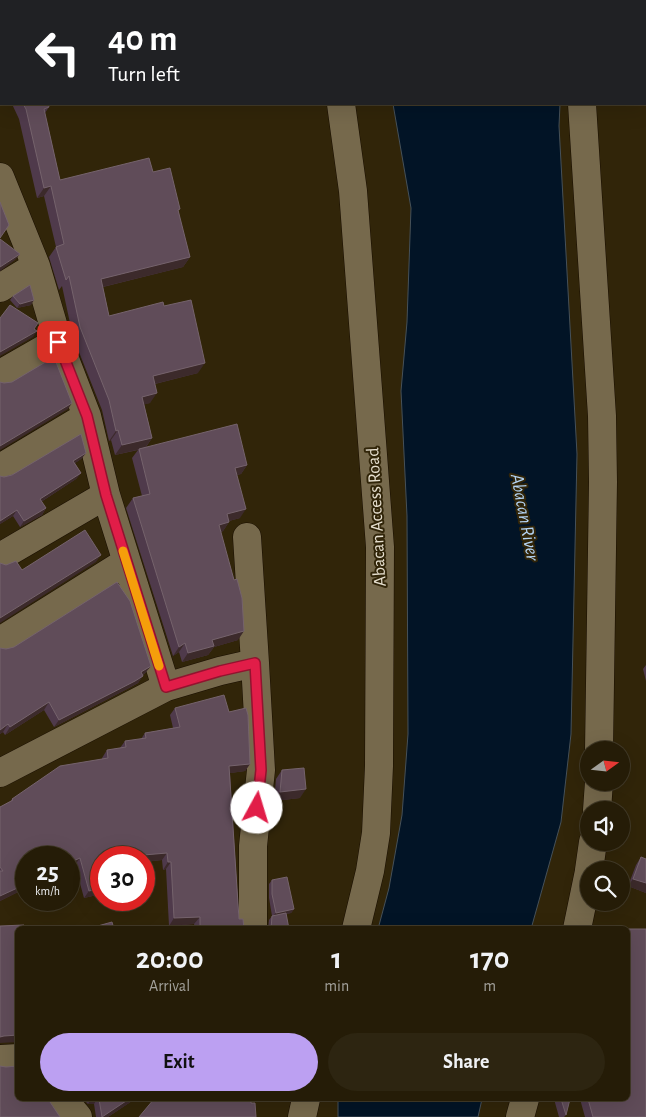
<!DOCTYPE html>
<html lang="en">
<head>
<meta charset="utf-8">
<style>
  body { margin:0; font-family:"Alegreya Sans",sans-serif; background:#2d2511; color:#f1f3f6; height:100vh; display:flex; flex-direction:column; font-size:19px; white-space:nowrap }
  * { box-sizing:border-box; margin:0 }
  p { font-size:16px; color:#a3a19b }
  .icon { flex:none; width:28px; height:28px; fill:none; stroke:currentColor; stroke-width:2; stroke-linecap:round; stroke-linejoin:round }
  .map { position:relative; flex:1; overflow:hidden }
  .panel { position:absolute; left:15px; top:926px; width:615px; height:175px; display:flex; flex-direction:column; background:#251c07; border-radius:8px; box-shadow:0 5px 20px #0002,0 0 0 1px #423a28 }
  .panel>* { flex:none }
  .banner { position:absolute; left:0px; top:0px; width:646px; height:105px; box-shadow:0 5px 20px #0002,0 0 0 1px #423a28; background:#202124; color:#fff; overflow:hidden }
  .needle { width:32px; rotate:75deg }
  .buttons { position:absolute; left:580px; top:741px; display:grid; gap:10px }
  .buttons a { display:grid; place-items:center; width:50px; height:50px; border-radius:50%; background:#251c07; box-shadow:0 5px 20px #0002,0 0 0 1px #423a28; font-size:25px }
  .speed { position:absolute; left:15px; top:846px; display:flex; gap:10px; font-size:25px; font-weight:700; text-align:center }
  .speed>* { display:grid; place-content:center; width:65px; height:65px; border-radius:50%; background:#251c07; box-shadow:0 5px 20px #0002,0 0 0 1px #423a28; line-height:1 }
  .speed small { font-size:12px; font-weight:400 }
  .speed .limit { border:8px solid #d22; background:#fff; color:#111 }
  .pin { position:absolute; display:grid; place-items:center; width:42px; height:42px; color:#fff; margin:-21px; border-radius:10px; box-shadow:0 2px 8px #0006 }
  .me { position:absolute; width:55px; margin:-28px; rotate:6deg; stroke-linejoin:round; filter:drop-shadow(0 0 4px #0008) }
  .turn { display:flex; align-items:center; gap:18px; height:105px; padding:0 25px; font-size:22px }
  .turn .icon { width:65px; height:65px; stroke-width:2.5 }
  .turn b { display:block; font-size:35px; line-height:42px }
  .eta { display:flex; justify-content:space-evenly; align-items:center; height:85px; text-align:center }
  .eta b { font-size:30px; font-weight:600; line-height:35px }
  .button { display:flex; gap:10px; margin-top:auto; padding:10px 25px }
  .button a { flex:1; height:58px; border-radius:30px; background:#bca0f2; color:#111; font-size:20px; font-weight:600; line-height:58px; text-align:center }
  .button a+a { background:#2d2511; color:#f1f3f6 }
  .map>svg:first-child { display:block }
</style>
</head>
<body>
<div class="map">
<svg width="646" height="1117" viewBox="0 0 646 1117">
  <rect width="100%" height="100%" fill="#312509"/>
  <path fill="#021426" stroke="#465159" d="M377,0H567L377,1Z
    M393,104H560L559,126L577,454L571,734L561,822L531,929H378L389,888L402,815L408,734L407,516L401,391L407,322L411,208Z
    M338,1099H482L478,1117H338Z"/>
  <g fill="none" stroke-linecap="round" stroke-linejoin="round">
    <g stroke="#190e00" stroke-width="29">
      <path id="minor" d="M332,1L333,0
        M580,1V0
        M341,104L353,191L380,547L379,766L376,833L370,871L356,929
        M582,104L602,416L603,482L599,750
        M0,177L36,266
        M0,288L36,266L58,341L87,416L106,495L166,687
        M0,374L58,341
        M0,468L87,416
        M0,557L106,495
        M0,641L126,562
        M0,773L166,687L220,671L255,663L247,537
        M597,810L599,782
        M589,870L593,842
        M253,929V846L261,770L255,663
        M577,929L589,871
        M0,1059L18,1058
        M63,1099L78,1117
        M302,1117L306,1099
        M520,1117L525,1099"/>
    </g>
    <use href="#minor" stroke="#76694c" stroke-width="28"/>
  </g>
  <path fill="#4f3a4b" d="M12,104H48L49,107L45,113L60,180L153,172L178,212L190,257L183,267L103,287L109,316L164,306L198,373L155,384L150,403L144,404L152,438L146,447L247,465L241,474L237,475L240,518L229,521V522L223,531L221,532L238,640L214,647L208,655L182,662L179,652L173,656L126,508L133,498L142,496L132,458L138,450L115,455L111,440L109,441L102,410L73,337L62,286L59,290L49,257L56,247L44,196L37,198L19,119Z
    M13,296L31,305L17,308L10,300Z
    M86,453L81,459L75,463L81,473L76,479L41,502L46,508L42,515L20,527L13,516L0,524V476L4,477Z
    M0,648L6,649L151,666L145,673L143,675L138,683L129,688L54,727L44,710L5,735L3,732L0,734Z
    M646,665V681L643,669Z
    M175,708L229,712L250,764L245,771L230,773L239,919L244,929H195L194,924L169,926L166,869L163,870L162,860L144,862V858H101V894L84,898L75,865L69,868V858L26,888L0,901V807L10,802L12,799L102,759V758L107,750L120,748L125,741L141,739L145,733L173,728L170,715Z
    M282,770L300,798L274,801L276,779Z
    M641,857L646,859V893L628,886L636,865Z
    M272,880L294,909L291,913L286,914L289,929H268L269,920L272,916L269,898V884Z
    M83,1099H135L108,1117H96L94,1104H88Z
    M554,1099H570L566,1115L564,1117H559Z
    M580,1099H628L646,1117H585Z"/>
  <path fill="#3c2a2b" d="M51,186L44,196L37,198L44,188Z
    M20,254L15,260L0,271V267Z
    M190,257L183,267L94,289L101,279Z
    M34,300L31,305L17,308L20,304Z
    M37,331L33,337L0,356V352Z
    M205,363L198,373L146,386L153,376Z
    M157,393L150,403L135,407L142,397Z
    M72,403L68,409L0,450V446Z
    M118,430L111,440L109,441L116,431Z
    M152,438L145,448L115,455L122,445Z
    M86,453L81,459L69,467L73,461Z
    M247,465L241,474L229,477L235,468Z
    M81,473L76,479L36,505L40,499Z
    M46,508L42,515L20,527L24,521Z
    M246,509L240,518L221,523L227,514Z
    M17,510L13,516L0,524V521Z
    M229,522L223,531L213,534L219,525Z
    M101,555L96,562L0,623V618Z
    M244,631L238,640L214,647L208,655L182,662L188,653L212,640Z
    M185,643L179,652L173,656L179,647Z
    M151,666L145,673L135,679L141,672Z
    M143,676L138,683L129,688L54,727L59,720Z
    M49,702L44,710L5,735L10,727Z
    M8,724L3,732L0,734V730Z
    M250,764L245,771L224,774L229,766Z
    M306,789L300,798L274,801L280,792Z
    M167,853L162,860L144,862V858H130L132,856Z
    M80,858L75,865L69,868V863Z
    M168,862H171L166,869L163,870Z
    M633,879L646,883V893L628,886Z
    M26,884V888L0,901V896Z
    M101,888V894L84,898L89,891Z
    M294,909L291,913L272,917L276,913Z
    M200,917L194,924L169,926L174,918Z
    M18,1035V1042L0,1043V1037L4,1036Z
    M91,1099H97L94,1104H88Z
    M129,1099H135L108,1117H102Z"/>
  <path fill="#604c59" stroke="#75636c" d="M23,104H48L49,107L44,109L60,180L149,158L153,172L170,168L180,209L178,210L190,257L101,279L109,316L163,302L164,306L191,300L205,363L153,376L157,393L142,397L152,438L122,445L118,430L116,431L109,400L80,327L69,276L66,280L56,247L64,244L51,186L44,188L26,109Z
    M0,202L9,225L0,238Z
    M0,239L20,254L0,267Z
    M30,285L34,300L20,304L13,296Z
    M10,305L38,323L34,329L37,331L0,352V318Z
    M54,357L72,403L0,446V382L4,383L12,382Z
    M237,424L247,465L235,468L246,509L227,514L229,522L219,525L234,580L237,579L242,598L244,631L212,640L214,646L188,653L185,643L179,647L133,498L150,494L139,449Z
    M81,434L86,453L73,461L81,473L40,499L46,508L24,521L17,510L0,521V476L4,477L12,475Z
    M85,530L101,555L0,618V563L6,565L16,561L22,570Z
    M117,582L130,601L151,666L141,672L143,676L135,681L59,720L49,702L10,727L8,724L0,730V648L6,649L14,647Z
    M224,695L229,712L246,708L248,715L250,764L229,766L239,919H243L244,929H200V917L174,918L171,862H168L167,853L132,856V858H101V888L89,891L80,858L69,863V858H26V884L0,896V871H3L0,867V807L13,800L12,799L60,766L108,758L107,750L126,747L125,741L146,738L145,733L180,727L175,708Z
    M304,768L306,789L280,792L282,770Z
    M641,857L646,859V883L633,879Z
    M287,877L294,909L276,913L272,894V880Z
    M286,913L289,929H271L272,916Z
    M112,922L114,929H87Z
    M24,925V929H18V1035L4,1036L0,1037V926Z
    M628,929H646V1117H593L588,1099H628Z
    M0,1066L6,1067L18,1066V1099H48L60,1117H0Z
    M99,1099H129L102,1117Z
    M154,1099H251V1103H255L256,1117H139Z
    M561,1099H570L566,1115Z"/>
  <g fill="none" stroke-linecap="round" stroke-linejoin="round">
    <g stroke="#92132f" stroke-width="12">
      <path id="route" d="M58,342L87,416L106,495L166,687L220,671L255,663L261,770L257,808"/>
    </g>
    <use href="#route" stroke="#e11d48" stroke-width="9"/>
    <path stroke="#f59e0b" stroke-width="9" d="M123,551L159,666"/>
  </g>
  <g text-anchor="middle" stroke-width="4" stroke-linejoin="round" paint-order="stroke">
    <g font-size="18" fill="#e6dfcf" stroke="#312509">
      <text transform="translate(376 517) rotate(-93)" y="6">Abacan Access Road</text>
    </g>
    <g font-size="19" font-style="italic" fill="#b3d3f3" stroke="#312509">
      <text transform="translate(526 517) rotate(79)" y="7">Abacan River</text>
    </g>
  </g>
</svg>
<div class="buttons">
<a><svg class="needle" viewBox="-14 -14 28 28"><path d="M0-13l5 13h-10z" fill="#e53935"/><path d="M0 13l5-13h-10z" fill="#a3a19b"/></svg></a>
<a><svg class="icon" aria-label="sound" viewBox="0 0 24 24"><path d="M4 9h4l5-4v14l-5-4H4zM17 9q2 3 0 6"/></svg></a>
<a><svg class="icon" aria-label="search" viewBox="0 0 24 24"><circle cx="10" cy="10" r="6"/><path d="M15 15l6 6"/></svg></a>
</div>
<div class="speed"><div>25<small>km/h</small></div><div class="limit">30</div></div>
<div class="pin" style="left:58px;top:342px;background:#d93025"><svg class="icon" aria-label="arrive" viewBox="0 0 24 24"><path d="M6 21V4h12l-3 4 3 4H6"/></svg></div>
<svg class="me" style="left:257px;top:808px" viewBox="-20 -20 40 40"><circle r="19" fill="#fff"/><path d="M0-13L10 11 0 6-10 11z" fill="#e11d48"/></svg>
<div class="banner">
<div class="turn"><svg class="icon" aria-label="left" viewBox="0 0 24 24"><path d="M17 20v-9H6M10 6l-5 5 5 5"/></svg><div><b>40 m</b>Turn left</div></div>
</div>
<section class="panel">
<div class="eta">
<div><b>20:00</b><p>Arrival</p></div>
<div><b>1</b><p>min</p></div>
<div><b>170</b><p>m</p></div>
</div>
<div class="button"><a>Exit</a><a>Share</a></div>
</section>
</div>
</body>
</html>
